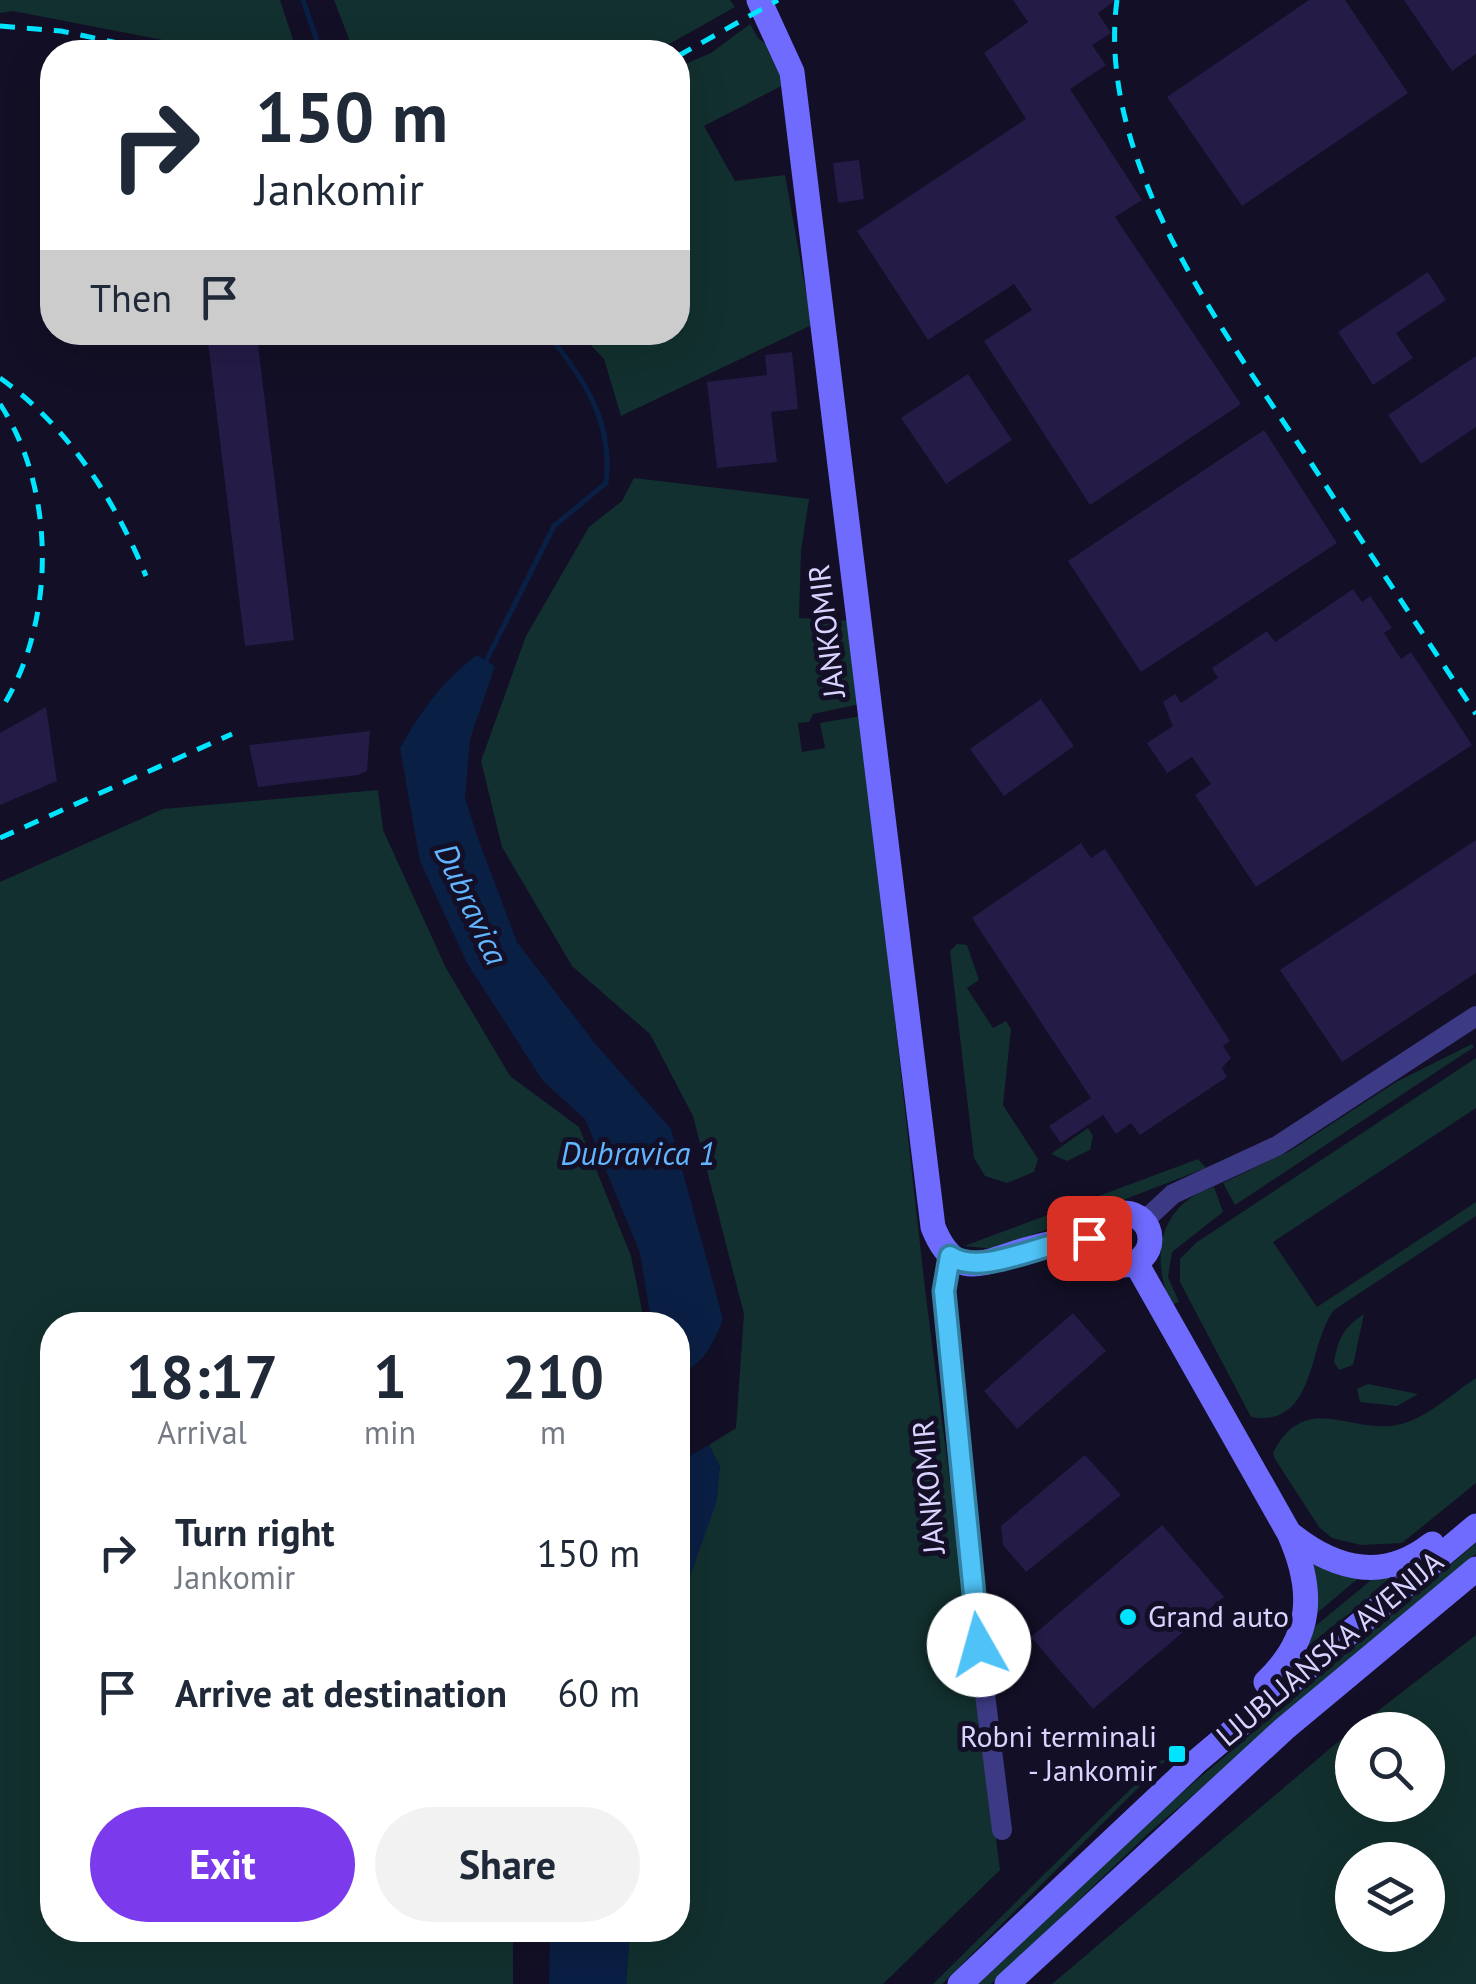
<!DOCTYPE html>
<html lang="en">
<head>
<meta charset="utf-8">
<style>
  body { margin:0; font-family:"PT Sans",sans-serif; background:#f2f2f3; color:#1f2937; height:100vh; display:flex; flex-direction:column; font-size:38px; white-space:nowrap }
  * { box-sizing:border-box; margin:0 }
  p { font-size:32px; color:#747a83 }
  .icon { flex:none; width:55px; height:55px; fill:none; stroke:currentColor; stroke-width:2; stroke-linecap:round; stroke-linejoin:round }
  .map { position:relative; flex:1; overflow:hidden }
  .panel { position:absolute; left:40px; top:1312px; width:650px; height:630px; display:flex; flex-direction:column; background:#fff; border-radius:40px; box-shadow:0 10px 40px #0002 }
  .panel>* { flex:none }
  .guide { position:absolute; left:40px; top:40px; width:650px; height:305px; border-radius:40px; box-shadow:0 10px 40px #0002; background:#fff; color:#1f2937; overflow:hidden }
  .controls { position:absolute; left:1335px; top:1712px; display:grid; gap:20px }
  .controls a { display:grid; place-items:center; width:110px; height:110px; border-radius:50%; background:#fff; box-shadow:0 10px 40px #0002; font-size:50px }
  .pin { position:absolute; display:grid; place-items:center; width:85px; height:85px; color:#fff; margin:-42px; border-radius:20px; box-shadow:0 5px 15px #0006 }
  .me { position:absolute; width:110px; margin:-55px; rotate:353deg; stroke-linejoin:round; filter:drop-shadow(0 0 8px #0008) }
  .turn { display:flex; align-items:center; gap:35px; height:210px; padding:0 50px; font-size:45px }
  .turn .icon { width:130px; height:130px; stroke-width:2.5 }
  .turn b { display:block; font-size:70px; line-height:85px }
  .then { display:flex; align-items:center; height:95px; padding:0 50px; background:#0003; gap:20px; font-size:38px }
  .eta { display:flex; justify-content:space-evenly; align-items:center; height:170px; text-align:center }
  .eta b { font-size:60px; font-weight:800; line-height:70px }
  .button { display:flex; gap:20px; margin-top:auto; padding:20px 50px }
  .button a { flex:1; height:115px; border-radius:60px; background:#7c3aed; color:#fff; font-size:40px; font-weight:800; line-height:115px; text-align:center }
  .button a+a { background:#f2f2f3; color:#1f2937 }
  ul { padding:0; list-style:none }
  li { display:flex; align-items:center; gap:30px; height:140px; padding:0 50px }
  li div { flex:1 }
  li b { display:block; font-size:38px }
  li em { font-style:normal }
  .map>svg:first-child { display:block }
</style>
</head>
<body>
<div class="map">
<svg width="1476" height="1984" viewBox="0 0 1476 1984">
  <rect width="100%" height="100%" fill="#130f26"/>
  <path fill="#12302f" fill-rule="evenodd" d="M0,0H280L297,52H225L13,11L0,13Z
    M334,0H730L735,7L655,52H354Z
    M750,24L758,38L771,48L785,84L704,126L735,181L785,175L812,325L621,416L604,359L579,333L678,332V67L711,53Z
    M634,478L809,499L801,551L799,618L851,621L860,704L813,714L809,722L798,723L802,752L825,748L820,723L861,716L925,1289L1000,1870L883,1984H626L630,1930H678V1611L720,1467L709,1445L736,1428L744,1314L693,1116L650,1034L572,966L502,847L481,761L526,636L589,527L622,501Z
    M378,790L383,830L446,968L510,1076L579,1127L631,1256L645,1325H52V1930H513V1984H0V882L163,809Z
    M957,944L967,945L979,980L967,988L993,1028L1006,1021L1011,1029L1003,1105L1038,1159L1034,1172L1007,1183L985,1176L974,1158L950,951Z
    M1472,1044L1474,1047L1235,1205L1223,1183L1290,1151L1396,1082Z
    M1476,1058V1108L1273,1242L1317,1307L1476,1202V1216L1334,1310C1307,1345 1317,1428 1251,1417L1180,1282V1259L1197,1242Z
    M1088,1128L1093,1136L1090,1150L1067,1161L1051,1154Z
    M1198,1159L1206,1168L996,1249L964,1246Z
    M1214,1187L1223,1212L1172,1252L1168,1277L1179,1302L1171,1305C1151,1258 1157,1205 1214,1187Z
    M1364,1314L1353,1365L1339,1370L1334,1362C1338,1339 1344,1327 1364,1314Z
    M1476,1378V1483L1402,1543L1361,1545L1332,1538L1319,1527L1275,1459L1273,1453C1305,1388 1355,1437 1401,1424C1428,1417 1453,1393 1476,1378Z
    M1368,1384L1418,1394L1397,1406L1360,1402L1357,1389Z
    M1476,1543V1554L1151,1831L991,1984H978L1144,1825Z
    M1315,1564L1360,1577L1317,1613L1312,1566Z
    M1376,1576H1396L1307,1647L1313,1628Z
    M1476,1635V1984H1052L1352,1730V1805H1428V1730H1353ZM1352,1860H1428V1935H1352Z
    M1166,1760L942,1984H933L1159,1761Z"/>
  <path fill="#0a1f44" d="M477,655L495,666L470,739L465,797L476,833L517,942L597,1046L671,1129L723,1319C713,1344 704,1365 678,1374V1325H652L640,1253L585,1119L543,1081L467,963L420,861L400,748C421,711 443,680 477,655Z
    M709,1445L720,1467L717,1500L678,1611V1463Z
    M550,1930H630L626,1984H549Z"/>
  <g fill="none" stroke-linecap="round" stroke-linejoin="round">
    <path stroke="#0a1f44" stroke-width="5" d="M303,0L321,52
      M484,665L554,526L606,483C614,421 583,377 546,332
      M678,1472L681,1412"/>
  </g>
  <path fill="#241b47" d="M1013,0H1116L1098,13L1111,33L1092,45L1106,65L1070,89L1142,200L1115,217L1241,404L1090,505L984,341L1032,310L1014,284L928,340L857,231L1026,119L984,53L1028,22Z
    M1309,0H1345L1408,93L1242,206L1167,97Z
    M1404,0H1476V54L1452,71Z
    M859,160L864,199L838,203L833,163Z
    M1428,272L1446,300L1396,333L1413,358L1373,385L1338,332Z
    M257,336L294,640L245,646L208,342Z
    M792,352L798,409L771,412L777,462L717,468L707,382L767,375L765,355Z
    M1476,356V427L1421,464L1388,415Z
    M968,374L1012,440L946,484L901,418Z
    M1264,430L1337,543L1141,672L1068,561Z
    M1353,589L1362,602L1370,596L1392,628L1384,633L1401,659L1411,652L1472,745L1256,887L1195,795L1211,784L1192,757L1167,773L1147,743L1173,726L1163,702L1175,694L1181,703L1218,678L1212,668L1267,631L1275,642Z
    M1041,699L1074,746L1004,796L970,749Z
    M46,707L57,781L0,805V733Z
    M370,731L367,771L358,775L258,787L249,745Z
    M1476,840V973L1342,1062L1280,970Z
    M1081,843L1091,858L1105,849L1230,1041L1223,1046L1231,1058L1222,1068L1227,1077L1140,1135L1131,1123L1116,1134L1103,1115L1061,1143L1049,1126L1091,1098L972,918Z
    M1073,1313L1106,1351L1017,1429L984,1391Z
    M1085,1455L1121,1495L1026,1572L1003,1545L1001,1526Z
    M1162,1525L1224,1597L1093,1709L1031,1637Z"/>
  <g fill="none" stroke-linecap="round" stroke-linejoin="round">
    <path stroke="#3d3a85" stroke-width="20" d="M1144,1221L1173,1194L1277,1146L1476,1016
      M949,1256L944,1291L965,1534L1002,1830"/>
    <path stroke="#6f6bff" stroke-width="25" d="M759,0L792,72L933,1227C955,1282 982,1263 1025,1250C1049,1243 1072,1239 1097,1237
      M1098 1239a26 26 0 1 1 52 0a26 26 0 1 1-52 0Z
      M1136,1263L1289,1533C1315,1591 1313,1637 1266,1682
      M1293,1536C1338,1571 1385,1581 1432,1544
      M960,1984L1197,1761L1476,1526
      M1007,1984L1284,1729L1476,1569"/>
    <path stroke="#00e5ff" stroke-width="5" stroke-dasharray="15 12" stroke-linecap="butt" d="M1117,0C1095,163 1228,337 1313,466C1367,549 1421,631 1476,714
      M0,26L61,31L161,52
      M678,56L778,0
      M0,378C68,426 115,500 146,576
      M0,404C57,491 56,625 0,711
      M0,838L232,734"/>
  </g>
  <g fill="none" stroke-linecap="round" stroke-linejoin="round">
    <g stroke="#337fa1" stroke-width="25">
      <path id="route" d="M979,1645L944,1291L950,1256C984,1278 1047,1239 1089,1238"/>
    </g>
    <use href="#route" stroke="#4fc3f7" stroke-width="18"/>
  </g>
  <g fill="#00e5ff" stroke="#130f26" stroke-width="4">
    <circle cx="1128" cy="1617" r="10"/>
    <rect x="1167" y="1744" width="20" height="20" rx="5"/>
  </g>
  <g text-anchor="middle" stroke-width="10" stroke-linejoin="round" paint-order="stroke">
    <g font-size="30" fill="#d9d4ff" stroke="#130f26">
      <text transform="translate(827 631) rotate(-97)" y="10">JANKOMIR</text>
      <text transform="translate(929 1487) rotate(-95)" y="10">JANKOMIR</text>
      <text transform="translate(1330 1649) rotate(-40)" y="10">LJUBLJANSKA AVENIJA</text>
    </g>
    <g font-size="30" fill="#d9d4ff" stroke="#130f26" text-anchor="start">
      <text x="1148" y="1627">Grand auto</text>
      <text x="1157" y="1747" text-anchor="end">Robni terminali<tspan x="1157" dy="34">- Jankomir</tspan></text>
    </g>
    <g font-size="32" font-style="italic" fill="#62b6ff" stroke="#130f26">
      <text transform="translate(471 904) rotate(65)" y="11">Dubravica</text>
      <text x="638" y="1165">Dubravica 1</text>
    </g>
  </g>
</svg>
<div class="controls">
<a><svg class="icon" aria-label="search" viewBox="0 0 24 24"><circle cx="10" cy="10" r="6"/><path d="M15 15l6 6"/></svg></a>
<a><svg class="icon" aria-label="layers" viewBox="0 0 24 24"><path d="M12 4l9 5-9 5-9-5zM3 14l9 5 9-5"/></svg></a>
</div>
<div class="pin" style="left:1089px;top:1238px;background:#d93025"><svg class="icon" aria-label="arrive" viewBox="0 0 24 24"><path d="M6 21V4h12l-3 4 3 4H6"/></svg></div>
<svg class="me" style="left:979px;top:1645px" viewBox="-20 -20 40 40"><circle r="19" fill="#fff"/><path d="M0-13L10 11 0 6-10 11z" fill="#4fc3f7"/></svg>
<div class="guide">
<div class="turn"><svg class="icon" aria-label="right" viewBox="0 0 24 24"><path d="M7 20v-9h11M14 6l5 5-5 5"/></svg><div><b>150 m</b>Jankomir</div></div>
<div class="then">Then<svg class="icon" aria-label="arrive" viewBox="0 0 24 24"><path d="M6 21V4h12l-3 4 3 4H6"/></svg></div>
</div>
<section class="panel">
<div class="eta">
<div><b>18:17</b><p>Arrival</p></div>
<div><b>1</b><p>min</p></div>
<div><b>210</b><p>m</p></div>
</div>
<ul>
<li><svg class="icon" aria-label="right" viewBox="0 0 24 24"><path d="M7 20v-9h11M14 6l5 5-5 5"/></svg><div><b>Turn right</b><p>Jankomir</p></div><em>150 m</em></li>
<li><svg class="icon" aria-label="arrive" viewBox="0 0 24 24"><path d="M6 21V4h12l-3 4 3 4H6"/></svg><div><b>Arrive at destination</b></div><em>60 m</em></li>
</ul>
<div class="button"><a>Exit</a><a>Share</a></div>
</section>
</div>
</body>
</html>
